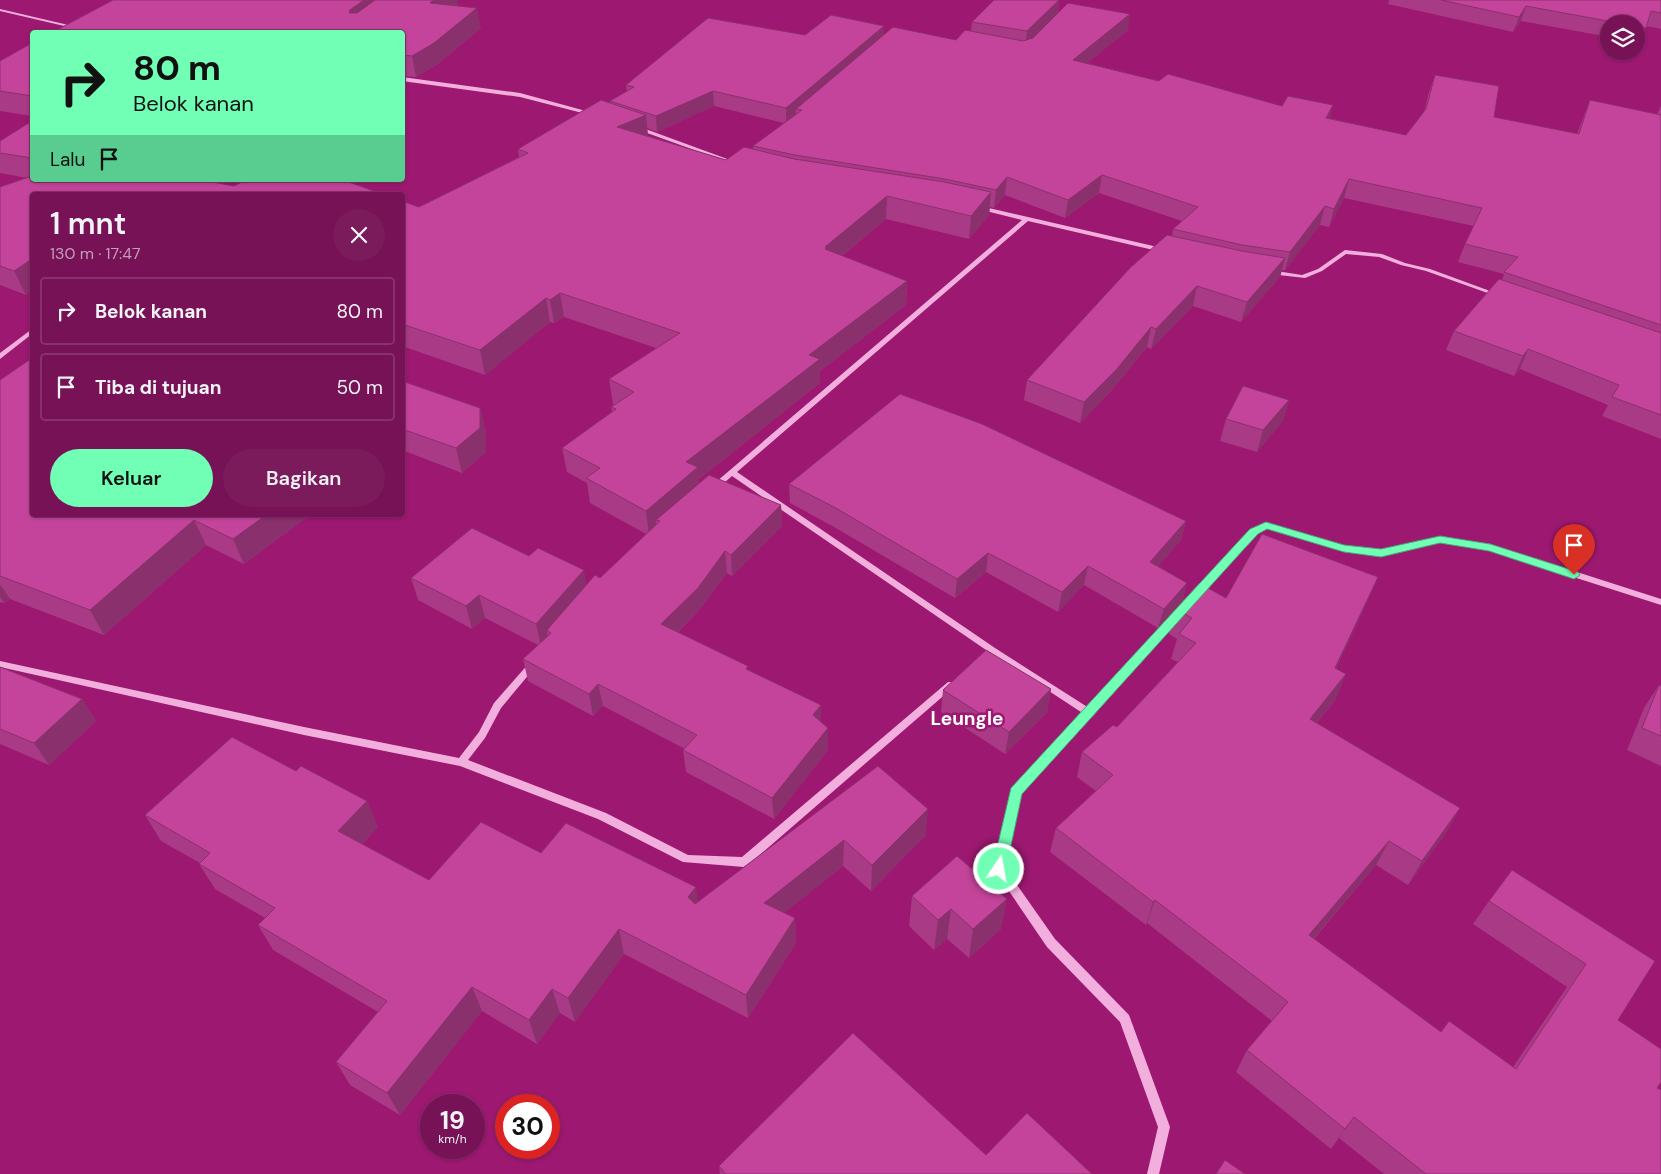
<!DOCTYPE html>
<html lang="id">
<head>
<meta charset="utf-8">
<style>
  body { margin:0; font-family:"DM Sans",sans-serif; background:#7b1b5b; color:#f1f3f6; height:100vh; display:flex; flex-direction:column; font-size:19px; white-space:nowrap }
  * { box-sizing:border-box; margin:0 }
  p { font-size:16px; color:#c29eb9 }
  .icon { flex:none; width:28px; height:28px; fill:none; stroke:currentColor; stroke-width:2; stroke-linecap:round; stroke-linejoin:round }
  .map { position:relative; flex:1; overflow:hidden }
  .sheet { position:absolute; left:30px; top:192px; width:375px; height:325px; display:flex; flex-direction:column; background:#761255; border-radius:5px; box-shadow:0 1px 4px #0004,0 0 0 1px #87326c }
  .sheet>* { flex:none }
  .banner { position:absolute; left:30px; top:30px; width:375px; height:152px; border-radius:5px; box-shadow:0 1px 4px #0004,0 0 0 1px #87326c; background:#70ffb4; color:#111; overflow:hidden }
  .buttons { position:absolute; left:1600px; top:15px; display:grid; gap:10px }
  .buttons a { display:grid; place-items:center; width:45px; height:45px; border-radius:50%; background:#761255; box-shadow:0 1px 4px #0004,0 0 0 1px #87326c; font-size:25px }
  .speed { position:absolute; left:420px; top:1094px; display:flex; gap:10px; font-size:25px; font-weight:700; text-align:center }
  .speed>* { display:grid; place-content:center; width:65px; height:65px; border-radius:50%; background:#761255; box-shadow:0 1px 4px #0004,0 0 0 1px #87326c; line-height:1 }
  .speed small { font-size:12px; font-weight:400 }
  .speed .limit { border:8px solid #d22; background:#fff; color:#111 }
  .pin { position:absolute; display:grid; place-items:center; width:42px; height:42px; color:#fff; margin:-51px -21px; border-radius:50% 50% 50% 0; rotate:-45deg; box-shadow:0 0 5px #0007 }
  .pin .icon { rotate:45deg }
  .me { position:absolute; width:55px; margin:-28px; rotate:12deg; stroke-linejoin:round; filter:drop-shadow(0 0 4px #0008) }
  .turn { display:flex; align-items:center; gap:18px; height:105px; padding:0 20px; font-size:22px }
  .turn .icon { width:65px; height:65px; stroke-width:2.5 }
  .turn b { display:block; font-size:35px; line-height:42px }
  .then { display:flex; align-items:center; height:48px; padding:0 20px; background:#0003; gap:10px; font-size:19px }
  .round { display:grid; place-items:center; flex:none; width:52px; height:52px; border-radius:26px; background:#7b1b5b }
  .overview { display:flex; align-items:center; justify-content:space-between; height:85px; padding:0 20px }
  h1 { font-size:30px; font-weight:600; line-height:38px }
  .primary-button { display:flex; gap:10px; margin-top:auto; padding:10px 20px }
  .primary-button a { flex:1; height:58px; border-radius:30px; background:#70ffb4; color:#111; font-size:20px; font-weight:600; line-height:58px; text-align:center }
  .primary-button a+a { background:#7b1b5b; color:#f1f3f6 }
  ul { padding:0; list-style:none }
  li { display:flex; align-items:center; gap:15px; height:68px; margin:0 10px 8px; padding:0 10px; border:2px solid #87326c; border-radius:5px }
  li div { flex:1 }
  li b { display:block; font-size:19px }
  li em { font-style:normal }
  .map>svg:first-child { display:block }
</style>
</head>
<body>
<div class="map">
<svg width="1661" height="1174" viewBox="0 0 1661 1174">
  <rect width="100%" height="100%" fill="#9d1871"/>
  <g fill="none" stroke-linecap="round" stroke-linejoin="round">
    <path fill="#f2afdd" fill-rule="evenodd" d="M0,9L94,31L96,32H90L0,11Z
      M402,77L520,93L597,114L594,116L520,97L402,81Z
      M636,127H640L741,164L736,165L636,129Z
      M980,206L1162,248L1165,250L1162,252L1028,221L737,472L995,648L1089,708L1177,611H1183L1184,613L1183,615L1093,716L1021,794L1005,868L1055,939L1129,1015L1170,1127L1159,1174H1147L1158,1127L1120,1022L1047,947L994,869L1012,789L1084,714L989,652L732,476L716,490H710L709,488L1022,220L978,209L977,208Z
      M1345,250L1382,254L1405,263L1430,269L1501,295L1500,296H1496L1426,271L1401,265L1379,257L1346,254L1322,271L1305,278L1270,274L1267,272L1270,270L1302,275L1318,269Z
      M32,329V334L0,359V353Z
      M1265,522L1344,546L1381,550L1440,537L1490,544L1661,599V605L1489,550L1440,543L1381,556L1344,552L1266,528L1257,534L1200,596H1194L1193,594L1194,592L1251,530Z
      M0,661L304,727L459,758L479,732L494,703L530,662H536L538,664L536,666L501,708L485,738L468,760L606,813L688,855L742,857L948,682H954L956,685L748,865L744,867L683,862L598,819L460,766L304,735L0,667Z"/>
  </g>
  <path fill="#a93a85" fill-rule="evenodd" d="M1059,0L1058,13L1128,30L1087,63L1159,81L1406,135L1424,112L1429,92L1435,75L1494,117L1577,134L1583,118L1590,100L1657,114L1661,106V439L1602,416L1608,405L1520,369L1514,376L1446,350L1454,331L1502,280L1504,274L1458,262L1465,244L1474,226L1344,198L1329,227L1320,225L1285,270H1282L1280,277L1241,322L1193,306L1151,349L1147,347L1112,390L1080,423L1024,400L1027,380L1172,236L1173,229L1182,221L1099,193L1065,218L1005,195L994,208L990,207L989,215L969,239L886,219L842,256L907,281L906,305L820,371V383L699,479V483L781,505L782,526L732,576L727,573L700,609L678,632L749,670L821,722L828,750L774,819L686,772L683,750L685,749L603,706L593,716L528,681L523,659L538,645L485,618L472,629L418,600L411,578L587,584L600,578L646,534L590,503L587,483L567,472L562,448L612,412L611,407L615,405L613,404L609,379L656,348L564,317L554,323L550,322L485,375L402,346V201L419,207L519,157L518,149L610,103V101L627,91L626,85L805,35H883L956,40L971,31L972,22ZM714,106L784,123L753,146V149L726,160L648,136L647,128L657,132Z
    M1389,0H1661V29L1646,26L1639,43L1636,42V24H1609V37L1521,21L1513,32L1388,4Z
    M458,6L481,28L438,64L416,77L404,76L406,83L402,85V32Z
    M32,43V116L0,111V61Z
    M32,121V180L234,186L385,195H32V290L26,295L0,285V187L27,178L0,173V141Z
    M0,380L32,515H310L244,564L206,545L104,635L10,599L4,603L0,602Z
    M402,381L480,408L486,433V452L462,473L402,450Z
    M1289,400L1283,421L1257,452L1220,441L1226,419Z
    M789,484L1186,521L1181,540L1158,566L1187,583L1182,602L1226,598L1378,577L1367,602L1336,669V699L1317,723L1460,808L1446,833L1408,885L1376,865L1314,939L1441,1032L1513,1067L1567,987L1473,924L1489,901L1655,961L1618,1020L1657,1088L1661,1174H1384L1339,1138L1331,1149L1236,1072L1247,1050L1272,1021L1147,923L1146,925L1050,852L1056,828L1096,791L1077,777L1082,752L1117,727L1178,662L1171,659L1177,639L1169,634L1175,610L1158,628L1084,585L1058,612L986,572L955,598L834,527L790,503Z
    M0,667L82,699L96,721L49,765L0,744Z
    M1659,685L1661,686V766L1627,750L1644,708Z
    M1051,689L1047,712L1005,754L941,712L943,690Z
    M878,766L926,835L871,891L843,866L784,913L795,918L796,943L748,1018L624,954L575,1022L560,1013L537,1044L482,1011L400,1115L350,1085L336,1062L378,1012L273,950L258,925L265,918L215,889L199,864L200,863L161,841L145,815L296,771L367,801L378,827L362,844L429,880L541,853L698,902Z
    M957,856L1001,929L969,958L947,939L934,950L909,926L912,896Z
    M986,1155L1092,1174H720L719,1166Z"/>
  <path fill="#8a306c" d="M364,0H395L355,32L349,13L350,10Z
    M434,0H457L458,6L434,23L430,3Z
    M1059,0L1057,17L1025,49L1027,31Z
    M1526,6L1521,21L1513,32L1519,17Z
    M477,8L481,28L438,64L416,77L412,56Z
    M1130,14L1128,30L1071,76L1073,60Z
    M884,26L883,41L796,109V115L786,124V108Z
    M402,70L406,83L402,85Z
    M713,91L714,106L657,132L656,116Z
    M1333,105L1329,123L1326,118Z
    M646,115L648,136L617,127Z
    M1102,175L1099,193L1065,218L1068,200Z
    M1007,177L1005,195L994,208L996,190Z
    M1349,179L1344,198L1329,227L1334,209Z
    M991,192L989,215L969,239L971,216Z
    M887,196L886,219L827,268L825,247Z
    M1325,206L1320,225L1285,270L1290,252Z
    M1285,258L1280,277L1241,322L1247,302Z
    M32,259V290L26,295L14,271Z
    M907,281L906,305L820,371V383L699,479L700,492L660,521L656,520L657,529L649,536L646,511L686,462L809,355Z
    M1197,286L1193,306L1151,349L1156,329Z
    M560,293L564,317L554,323L550,300Z
    M546,298L550,322L485,375L480,350Z
    M1151,327L1147,347L1112,390L1080,423L1084,402Z
    M1528,349L1520,369L1514,376L1523,356Z
    M1289,400L1283,421L1257,452L1263,430Z
    M480,408L486,433V452L462,473L456,448Z
    M781,505L782,526L732,576L731,555Z
    M266,515H310L244,564L233,539Z
    M194,520L206,545L104,635L90,610Z
    M1186,521L1181,540L1145,581L1150,562Z
    M725,551L727,573L700,609L664,645L661,624Z
    M988,553L986,572L955,598L957,579Z
    M1088,566L1084,585L1058,612L1062,592Z
    M584,570L588,592L547,630L548,638L541,646L536,624Z
    M1378,577L1367,602L1325,693L1335,668Z
    M1187,583L1182,602L1158,628L1164,609Z
    M0,584L10,599L4,603L0,597Z
    M479,595L485,618L472,629L466,606Z
    M1346,674L1336,699L1300,744L1310,719Z
    M598,684L603,706L593,716L589,694Z
    M1051,689L1047,712L1005,754L1009,732Z
    M82,699L96,721L49,765L34,743Z
    M821,705V726L813,715Z
    M828,728V750L774,819L772,798Z
    M367,801L378,827L350,856L338,831Z
    M1460,808L1446,833L1408,885L1422,861Z
    M928,809L926,835L871,891L872,865Z
    M844,840L843,866L766,928L764,903Z
    M1389,841L1376,865L1297,958L1309,935Z
    M696,887L700,912L688,897Z
    M1007,899L1001,929L969,958L973,929Z
    M1155,900L1147,923L1146,925L1153,902Z
    M951,909L947,939L934,950L938,920Z
    M795,918L796,943L748,1018L746,995Z
    M619,929L624,954L575,1022L568,998Z
    M472,987L482,1011L400,1115L387,1093Z
    M552,989L560,1013L537,1044L529,1020Z
    M1354,1117L1339,1138L1331,1149L1345,1129Z"/>
  <path fill="#c5449b" stroke="#8a306c" d="M113,0H364L350,10L349,13H357L375,0H434L430,3L477,8L434,43L412,56L402,55V32H53Z
    M994,0H1059L1027,31L972,22Z
    M1441,0H1661V13L1651,11L1646,28L1636,26V24H1624L1526,6L1519,17Z
    M1068,3L1130,14L1073,60L1159,81L1168,74L1282,106L1288,96L1333,105L1326,118L1406,135L1426,109L1435,75L1499,86L1494,117L1579,134L1590,100L1661,115V325L1504,272L1518,257L1465,244L1482,208L1349,179L1334,209L1325,206L1290,252L1242,245L1173,229L1198,207L1102,175L1068,200L1007,177L996,190L945,179L795,155L753,146L802,110L796,109L893,27L956,40L965,30L1023,41L1033,38Z
    M831,15L884,26L786,108L713,91L656,116L610,101L634,87L626,85L708,18L805,35Z
    M32,43V96L0,91V61Z
    M601,100L646,115L617,127L726,160L744,147L794,159L944,182L991,192L971,216L887,196L825,247L827,248L825,249L907,281L809,355L820,359L686,462L698,467L646,511L586,478L600,468L562,448L616,409L611,407L634,392L609,379L680,333L560,293L550,300L546,298L480,350L402,324V201L419,207L528,153L518,149Z
    M32,121V158L0,153V141Z
    M32,176V180H201L234,186L246,180H343L385,195H32V259L14,271L0,266V187Z
    M1167,235L1242,251L1285,258L1247,302L1197,286L1156,329L1151,327L1116,370L1084,402L1027,380L1130,268Z
    M1499,279L1661,333V415L1612,397L1619,385L1528,349L1523,356L1454,331Z
    M32,358V515H266L233,539L194,520L90,610L0,576V380Z
    M402,381L480,408V428L456,448L402,429Z
    M1243,386L1289,400L1263,430L1226,419Z
    M900,394L982,424L1186,521L1150,562L1187,583L1164,609L1088,566L1062,592L988,553L957,579L834,507L789,484Z
    M709,475L781,505L731,555L725,551L698,588L661,624L748,666L746,669L821,705L813,715L828,728L772,798L683,750L697,735L598,684L589,694L523,659L551,633L547,630L595,575L600,578L660,521L656,520Z
    M472,528L529,556L538,548L584,570L536,624L479,595L466,606L411,578Z
    M1262,534L1378,577L1335,668L1346,674L1310,719L1460,808L1422,861L1389,841L1309,935L1441,1032L1449,1021L1516,1069L1586,964L1489,901L1512,870L1655,961L1618,1020L1661,1049V1082L1657,1088L1661,1090V1174H1426L1354,1117L1345,1129L1247,1050L1288,1002L1155,900L1153,902L1056,828L1113,775L1082,752L1113,725L1117,727L1196,643L1179,634L1192,618L1175,609L1199,583L1226,598Z
    M986,650L1051,689L1009,732L943,690Z
    M0,667L82,699L34,743L0,729Z
    M1659,685L1661,686V736L1642,728Z
    M232,737L296,771L301,766L367,801L338,831L429,880L481,822L541,853L566,823L696,887L688,897L695,904L878,766L928,809L872,865L844,840L764,903L795,918L746,995L619,929L568,998L552,989L529,1020L472,987L387,1093L336,1062L387,1001L258,925L275,908L199,864L210,853L145,815Z
    M957,856L1007,899L973,929L951,909L938,920L912,896Z
    M853,1033L986,1155L1027,1113L1092,1174H726L719,1166Z
    M1225,1160L1245,1174H1216Z"/>
  <path fill="#70ffb4" stroke="#49a675" d="M1266,522L1344,545L1381,549L1440,536L1490,544L1578,572L1580,575L1574,579L1489,551L1440,543L1381,557L1344,552L1267,529L1258,534L1244,549L1022,794L1006,869L1004,873H994L992,869L1011,788L1236,544L1250,529Z"/>
  <g text-anchor="middle" stroke-width="5" stroke-linejoin="round" paint-order="stroke">
    <g font-size="19" font-weight="bold" fill="#fff" stroke="#9d1871">
      <text x="967" y="725">Leungle</text>
    </g>
  </g>
</svg>
<div class="buttons">
<a><svg class="icon" aria-label="layers" viewBox="0 0 24 24"><path d="M12 4l9 5-9 5-9-5zM3 14l9 5 9-5"/></svg></a>
</div>
<div class="speed"><div>19<small>km/h</small></div><div class="limit">30</div></div>
<div class="pin" style="left:1574px;top:575px;background:#d93025"><svg class="icon" aria-label="arrive" viewBox="0 0 24 24"><path d="M6 21V4h12l-3 4 3 4H6"/></svg></div>
<svg class="me" style="left:999px;top:869px" viewBox="-20 -20 40 40"><circle r="17" fill="#70ffb4" stroke="#fff" stroke-width="3"/><path d="M0-11L8 9 0 5-8 9z" fill="#fff"/></svg>
<div class="banner">
<div class="turn"><svg class="icon" aria-label="right" viewBox="0 0 24 24"><path d="M7 20v-9h11M14 6l5 5-5 5"/></svg><div><b>80 m</b>Belok kanan</div></div>
<div class="then">Lalu<svg class="icon" aria-label="arrive" viewBox="0 0 24 24"><path d="M6 21V4h12l-3 4 3 4H6"/></svg></div>
</div>
<section class="sheet">
<div class="overview"><div><h1>1 mnt</h1><p>130 m · 17:47</p></div><a class="round"><svg class="icon" aria-label="close" viewBox="0 0 24 24"><path d="M6 6l12 12M18 6L6 18"/></svg></a></div>
<ul>
<li><svg class="icon" aria-label="right" viewBox="0 0 24 24"><path d="M7 20v-9h11M14 6l5 5-5 5"/></svg><div><b>Belok kanan</b></div><em>80 m</em></li>
<li><svg class="icon" aria-label="arrive" viewBox="0 0 24 24"><path d="M6 21V4h12l-3 4 3 4H6"/></svg><div><b>Tiba di tujuan</b></div><em>50 m</em></li>
</ul>
<div class="primary-button"><a>Keluar</a><a>Bagikan</a></div>
</section>
</div>
</body>
</html>
